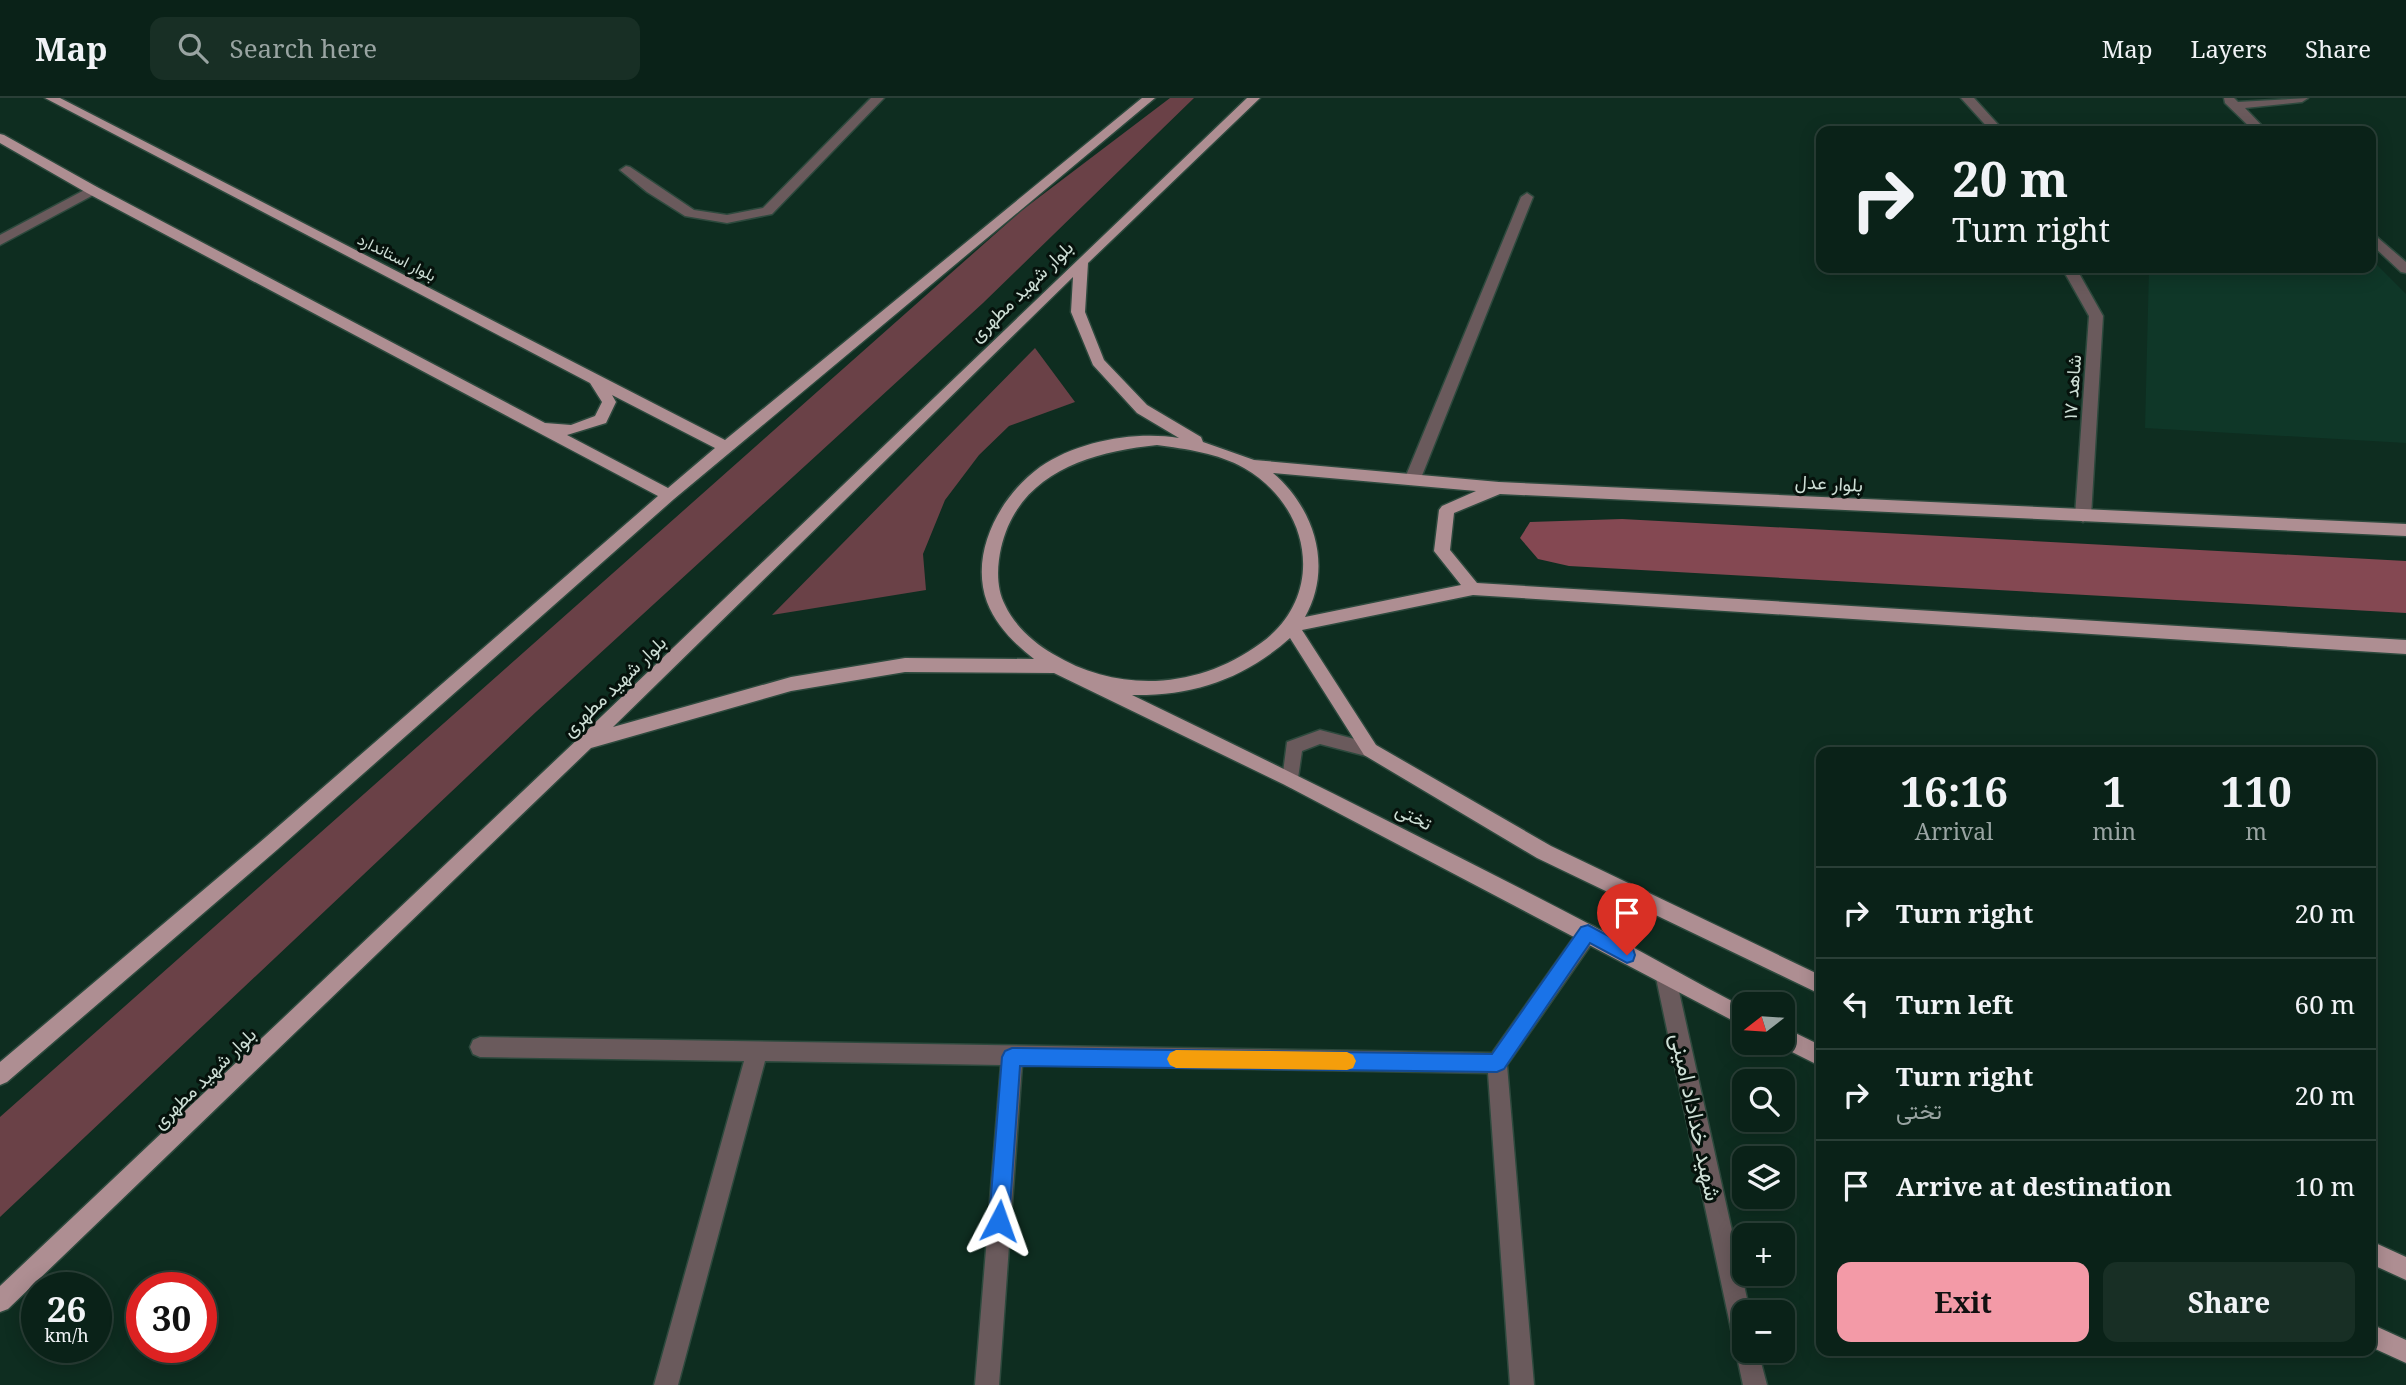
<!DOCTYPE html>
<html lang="en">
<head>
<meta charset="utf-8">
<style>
  body { margin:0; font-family:"Noto Serif",Vazirmatn,serif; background:#182f25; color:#f1f3f6; height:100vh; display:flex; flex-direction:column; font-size:26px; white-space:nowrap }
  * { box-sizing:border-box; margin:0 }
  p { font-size:23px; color:#99a4a2 }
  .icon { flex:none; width:38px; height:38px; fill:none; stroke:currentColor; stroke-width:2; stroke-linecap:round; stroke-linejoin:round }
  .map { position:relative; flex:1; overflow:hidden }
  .sheet { position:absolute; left:1816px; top:649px; width:560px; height:609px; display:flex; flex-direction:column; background:#0a2218; border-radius:14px; box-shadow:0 4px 18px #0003,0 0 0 2px #2a3f37 }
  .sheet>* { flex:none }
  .banner { position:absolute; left:1816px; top:28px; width:560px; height:147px; border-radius:14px; box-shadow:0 4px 18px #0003,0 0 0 2px #2a3f37; background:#0a2218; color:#f1f3f6; overflow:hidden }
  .needle { width:46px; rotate:253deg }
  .tools { position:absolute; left:1732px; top:894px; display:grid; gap:14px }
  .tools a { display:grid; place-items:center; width:63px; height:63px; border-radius:14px; background:#0a2218; box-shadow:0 4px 18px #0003,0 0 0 2px #2a3f37; font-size:35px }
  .speed { position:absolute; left:21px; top:1174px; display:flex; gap:14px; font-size:35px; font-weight:700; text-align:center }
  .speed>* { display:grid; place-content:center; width:91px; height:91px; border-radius:50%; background:#0a2218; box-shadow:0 4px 18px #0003,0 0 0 2px #2a3f37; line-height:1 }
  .speed small { font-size:18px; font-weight:400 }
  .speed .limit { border:10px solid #d22; background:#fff; color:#111 }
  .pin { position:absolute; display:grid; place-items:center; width:60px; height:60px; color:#fff; margin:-72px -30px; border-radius:50% 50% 50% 0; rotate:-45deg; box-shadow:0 0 7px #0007 }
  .pin .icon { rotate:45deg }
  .me { position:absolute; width:77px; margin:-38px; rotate:4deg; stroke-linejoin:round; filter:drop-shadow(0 0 5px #0008) }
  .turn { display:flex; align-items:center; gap:24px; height:147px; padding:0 21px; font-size:32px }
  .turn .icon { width:91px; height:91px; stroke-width:2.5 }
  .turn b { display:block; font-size:49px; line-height:60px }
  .eta { display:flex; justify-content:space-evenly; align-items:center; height:119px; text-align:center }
  .eta b { font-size:42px; font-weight:700; line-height:49px }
  .primary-button { display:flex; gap:14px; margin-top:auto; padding:14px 21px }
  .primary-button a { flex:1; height:80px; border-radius:14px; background:#f39aa7; color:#111; font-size:28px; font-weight:700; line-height:80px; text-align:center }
  .primary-button a+a { background:#182f25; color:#f1f3f6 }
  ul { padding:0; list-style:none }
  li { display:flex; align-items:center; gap:21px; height:91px; padding:0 21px; border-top:2px solid #2a3f37 }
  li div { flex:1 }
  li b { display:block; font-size:26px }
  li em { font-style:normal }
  header { display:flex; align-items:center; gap:42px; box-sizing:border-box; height:98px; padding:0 35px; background:#0a2218; border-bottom:2px solid #2a3f37 }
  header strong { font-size:33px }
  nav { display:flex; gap:38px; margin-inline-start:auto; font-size:24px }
  .search { width:490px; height:63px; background:#182f25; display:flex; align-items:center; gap:18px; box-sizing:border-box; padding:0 24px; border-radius:14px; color:#99a4a2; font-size:26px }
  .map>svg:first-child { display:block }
</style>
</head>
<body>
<header>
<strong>Map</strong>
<div class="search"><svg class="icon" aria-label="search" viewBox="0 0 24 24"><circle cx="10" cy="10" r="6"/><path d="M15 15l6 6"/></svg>Search here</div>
<nav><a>Map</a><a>Layers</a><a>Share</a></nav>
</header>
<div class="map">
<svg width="2406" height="1287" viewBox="0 0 2406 1287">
  <rect width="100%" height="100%" fill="#0e2d20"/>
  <path fill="#0f3728" d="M2371,161L2406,196V345L2145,330L2149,170H2371Z"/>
  <path fill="#6a4147" d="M1170,0H1194L983,205L537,613L0,1119V1019L1021,113Z
    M1035,250L1075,304L1009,328L979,357L945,402L923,456L926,492L772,517Z"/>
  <path fill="#844852" d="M1622,421L2406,463V515L1569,468L1538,461L1520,440L1530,424Z"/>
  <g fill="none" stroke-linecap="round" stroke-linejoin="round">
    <g stroke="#2d493d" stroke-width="3">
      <path id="minor" d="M871,0H884L772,116L727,125L685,118L647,94L620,72L626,68L630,69L694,112L727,117L763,110Z
        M1961,0H1974L2004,33H1991Z
        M2224,0H2234L2238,4L2308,0L2302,4L2245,10L2267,33H2254L2225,5Z
        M92,88L97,89V95L0,147V137Z
        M1527,95L1533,99L1421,380L1413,386L1408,384L1405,380L1521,99Z
        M2371,134L2406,164V175L2401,174L2371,146Z
        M2062,170H2076L2103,218L2091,418L2083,424L2075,418L2089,218Z
        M1320,632L1370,645L1376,647L1379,652L1376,657L1370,659L1320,646L1302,653L1297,687L1291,690L1285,687L1282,682L1287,644Z
        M1588,826L1595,829L1598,835L1595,841L1507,967L1534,1287H1510L1488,975L1022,967L999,1287H975L1001,967L765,963L678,1287H654L744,963L480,959L473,956L470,949L473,942L480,939L1492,955L1581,829Z
        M1666,871L1673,874L1676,880L1750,1214H1745V1253H1758L1767,1287H1743L1656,880L1659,874Z"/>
    </g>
    <g stroke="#2d493d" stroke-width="3">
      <path id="major" d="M45,0H60L725,342L1142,0H1155L674,401L278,751L7,984L0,987V964L266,739L658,398L87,95L0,45V36L4,37L97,89L545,325L571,327L595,318L602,304L590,285ZM612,297L715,350L668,390L567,337L606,325L616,304Z
        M1247,0H1260L1088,165L1085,214L1104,262L1147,307L1201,339L1203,344L1254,362L1499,384L2406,426V438L1500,396L1454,415L1450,452L1477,485L2406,542V556L1473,497L1302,532L1376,647L1551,748L1822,878V897L1537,760L1364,657L1290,540C1244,581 1193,598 1132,597C1286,671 1439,748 1591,827C1643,854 1693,883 1745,910V929L1285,687L1054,575L905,574L791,593L591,650L8,1211L0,1214V1188L580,639ZM1073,179L1071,214L1093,267L1137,315L1179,340C1135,333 1078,343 1040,369C1000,398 969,455 987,504C996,528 1015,546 1034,561L905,560L791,579L613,629ZM1157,347C1186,351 1218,355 1244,370C1311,408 1327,497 1261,545C1199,591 1119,596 1053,556C1034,545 1014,527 1005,507C996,490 997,468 1001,450C1018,375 1090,354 1157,347ZM1273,375L1476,393L1442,408L1439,412L1434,453L1461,487L1305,519C1333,469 1315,411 1273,375Z
        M1783,929L1822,948V969L1776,946L1783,945Z
        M2371,1143L2406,1159V1182L2371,1166Z
        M2371,1226L2406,1242V1265L2371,1249Z"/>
    </g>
    <use href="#minor" fill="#6a5a5c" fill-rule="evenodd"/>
    <use href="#major" fill="#ae8e92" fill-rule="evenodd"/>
  </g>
  <path fill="#1a73e8" stroke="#114b97" stroke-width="2" d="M1588,827L1633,851L1635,857L1633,863L1627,865L1590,845L1504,971L1497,974L1020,968L1009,1123L1006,1130L999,1133L992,1130L989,1123L1002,959L1005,953L1012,950L1492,956L1581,829Z"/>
  <path fill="#f59e0b" d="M1176,952L1347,954L1353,957L1356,963L1353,970L1347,972L1176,970L1170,967L1167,961L1170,955Z"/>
  <g text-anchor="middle" stroke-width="6" stroke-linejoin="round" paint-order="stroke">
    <g font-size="16" fill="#cdded5" stroke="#06120c">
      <text transform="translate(397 159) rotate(27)" y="6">بلوار استاندارد</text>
    </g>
    <g font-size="19" fill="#cdded5" stroke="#06120c">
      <text transform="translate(1021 193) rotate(-44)" y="7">بلوار شهید مطهری</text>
      <text transform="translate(2072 289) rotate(-86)" y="7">شاهد ۱۷</text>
      <text transform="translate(1829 385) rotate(3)" y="7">بلوار عدل</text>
      <text transform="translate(614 588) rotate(-44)" y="7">بلوار شهید مطهری</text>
      <text transform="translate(1414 718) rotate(27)" y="7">تختی</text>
      <text transform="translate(204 980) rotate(-44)" y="7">بلوار شهید مطهری</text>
    </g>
    <g font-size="23" fill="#cdded5" stroke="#06120c">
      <text transform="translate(1696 1019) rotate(78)" y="8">شهید خداداد امینی</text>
    </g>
  </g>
</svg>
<div class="tools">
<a><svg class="needle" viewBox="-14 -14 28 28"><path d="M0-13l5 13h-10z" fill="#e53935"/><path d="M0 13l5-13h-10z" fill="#99a4a2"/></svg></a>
<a><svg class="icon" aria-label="search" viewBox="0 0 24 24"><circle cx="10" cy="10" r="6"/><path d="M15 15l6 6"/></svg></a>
<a><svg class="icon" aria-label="layers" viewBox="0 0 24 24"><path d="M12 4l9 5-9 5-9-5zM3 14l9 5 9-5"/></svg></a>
<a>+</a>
<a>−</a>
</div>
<div class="speed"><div>26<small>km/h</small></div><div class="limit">30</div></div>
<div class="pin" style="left:1627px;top:857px;background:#d93025"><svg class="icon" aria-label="arrive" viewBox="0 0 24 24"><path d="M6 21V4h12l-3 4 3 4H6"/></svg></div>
<svg class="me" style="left:999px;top:1123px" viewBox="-20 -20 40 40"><path d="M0-17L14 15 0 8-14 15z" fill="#1a73e8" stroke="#fff" stroke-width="4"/></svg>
<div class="banner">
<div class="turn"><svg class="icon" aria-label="right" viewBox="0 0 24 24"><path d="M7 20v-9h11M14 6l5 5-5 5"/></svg><div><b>20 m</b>Turn right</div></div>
</div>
<section class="sheet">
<div class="eta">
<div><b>16:16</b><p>Arrival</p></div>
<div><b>1</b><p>min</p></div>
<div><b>110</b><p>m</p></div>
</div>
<ul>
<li><svg class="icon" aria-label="right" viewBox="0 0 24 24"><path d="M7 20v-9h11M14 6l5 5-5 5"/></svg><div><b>Turn right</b></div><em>20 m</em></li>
<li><svg class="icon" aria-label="left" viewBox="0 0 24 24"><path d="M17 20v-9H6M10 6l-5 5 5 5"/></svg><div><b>Turn left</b></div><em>60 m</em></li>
<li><svg class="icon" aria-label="right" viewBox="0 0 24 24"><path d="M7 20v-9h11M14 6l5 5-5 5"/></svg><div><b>Turn right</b><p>تختی</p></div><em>20 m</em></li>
<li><svg class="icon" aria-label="arrive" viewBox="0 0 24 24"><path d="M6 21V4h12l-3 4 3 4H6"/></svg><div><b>Arrive at destination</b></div><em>10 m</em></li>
</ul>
<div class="primary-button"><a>Exit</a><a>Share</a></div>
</section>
</div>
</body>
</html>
